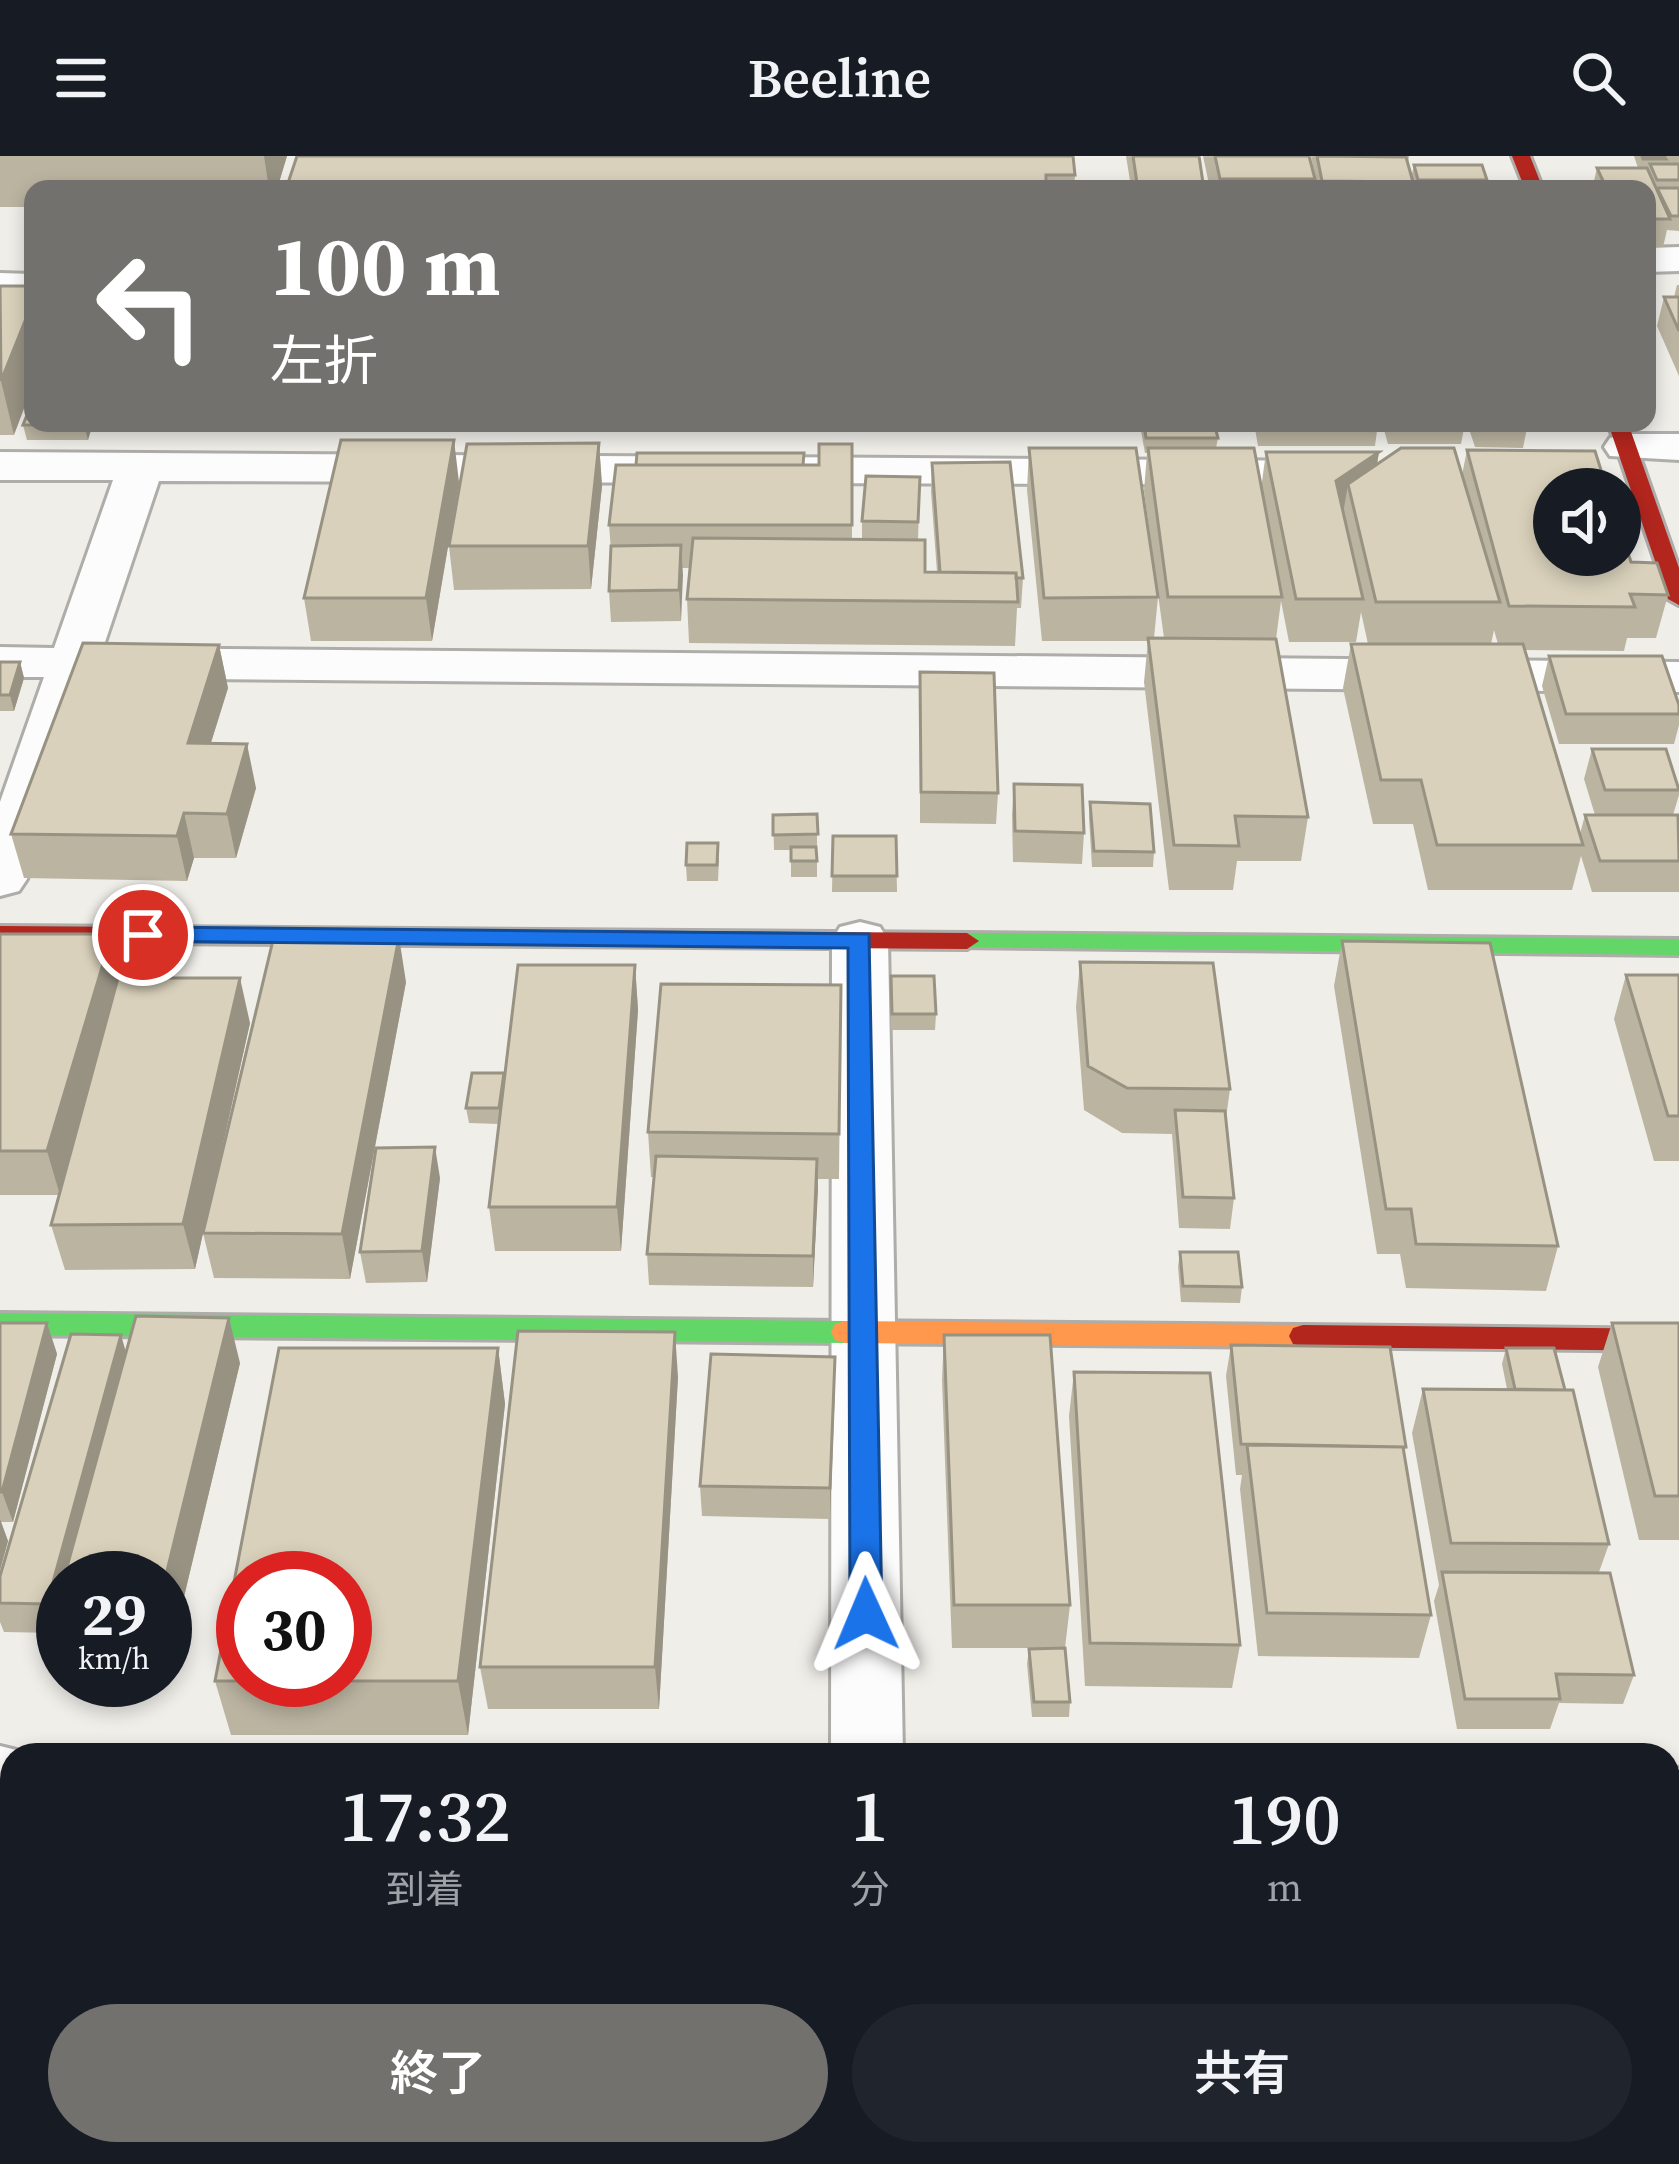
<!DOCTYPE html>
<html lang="ja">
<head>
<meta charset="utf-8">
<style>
  body { margin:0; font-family:"Source Serif 4","Noto Sans JP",serif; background:#20242c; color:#f1f3f6; height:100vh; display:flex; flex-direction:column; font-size:45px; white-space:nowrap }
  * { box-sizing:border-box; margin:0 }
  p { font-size:39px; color:#9ea1a6 }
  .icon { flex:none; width:66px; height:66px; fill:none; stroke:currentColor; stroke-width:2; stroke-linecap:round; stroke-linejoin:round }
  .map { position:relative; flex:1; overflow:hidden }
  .side { position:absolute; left:0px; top:1587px; width:1680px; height:423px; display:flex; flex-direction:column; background:#171b24; border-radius:36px 36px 0 0; box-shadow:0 6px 18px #0003 }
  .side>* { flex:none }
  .hud { position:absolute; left:24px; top:24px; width:1632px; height:252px; border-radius:24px; box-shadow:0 6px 18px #0003; background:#72716d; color:#fff; overflow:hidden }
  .buttons { position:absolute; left:1533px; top:312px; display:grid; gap:24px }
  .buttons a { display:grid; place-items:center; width:108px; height:108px; border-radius:50%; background:#171b24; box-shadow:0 6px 18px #0003; font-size:60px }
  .speed { position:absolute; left:36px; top:1395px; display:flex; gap:24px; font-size:60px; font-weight:700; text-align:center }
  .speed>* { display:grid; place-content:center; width:156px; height:156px; border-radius:50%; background:#171b24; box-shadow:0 6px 18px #0003; line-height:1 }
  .speed small { font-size:30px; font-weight:400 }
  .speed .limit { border:18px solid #d22; background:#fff; color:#111 }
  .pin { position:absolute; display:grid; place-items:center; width:102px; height:102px; color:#fff; margin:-51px; border:6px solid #fff; border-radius:50%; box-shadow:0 3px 12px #0007 }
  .me { position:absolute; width:132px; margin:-66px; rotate:359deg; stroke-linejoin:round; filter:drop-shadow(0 0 9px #0008) }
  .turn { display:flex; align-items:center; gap:42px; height:252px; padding:0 48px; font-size:54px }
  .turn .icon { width:156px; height:156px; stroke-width:2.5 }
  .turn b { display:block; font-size:84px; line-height:102px }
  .eta { display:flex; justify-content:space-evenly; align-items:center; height:204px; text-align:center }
  .eta b { font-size:72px; font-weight:600; line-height:84px }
  .primary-button { display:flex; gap:24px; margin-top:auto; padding:24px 48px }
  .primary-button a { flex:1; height:138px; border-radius:72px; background:#72716d; color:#fff; font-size:48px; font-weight:600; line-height:138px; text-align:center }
  .primary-button a+a { background:#20242c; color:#f1f3f6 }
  header { display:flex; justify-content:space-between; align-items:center; height:156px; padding:0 48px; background:#171b24; font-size:54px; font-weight:600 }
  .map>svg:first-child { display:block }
</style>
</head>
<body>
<header><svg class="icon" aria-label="menu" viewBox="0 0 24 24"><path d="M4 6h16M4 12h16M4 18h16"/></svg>Beeline<svg class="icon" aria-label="search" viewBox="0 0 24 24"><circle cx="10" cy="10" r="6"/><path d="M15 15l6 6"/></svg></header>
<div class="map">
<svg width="1679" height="2008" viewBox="0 0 1679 2008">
  <rect width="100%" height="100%" fill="#efeee9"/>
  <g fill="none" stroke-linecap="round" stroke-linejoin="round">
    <g stroke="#aeada9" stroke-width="6">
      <path id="street" d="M1679,91V115L1647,116V92Z
        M0,117L33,118V142L0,141Z
        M1626,278H1679V304L1610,300L1604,291L1610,282Z
        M0,296L1344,305L1360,309L1367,319L1360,329L159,325L103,492L1679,506V536L94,522L27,723L19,735L0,740V646L44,521H0V491L54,492L113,324H0Z
        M860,766L880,771L888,784L903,1599H831L832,784L840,771Z
        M0,1590L37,1599H12V1654H0Z
        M1668,1612H1679V1678H1668Z
        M818,1998H900L899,2008H817Z"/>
    </g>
    <g stroke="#aeada9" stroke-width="6">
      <path id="fast" d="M967,777L1679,783V799L958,791L955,785Z
        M0,1157L845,1165L855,1168L859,1176L855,1184L845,1187L0,1179Z"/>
    </g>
    <g stroke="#aeada9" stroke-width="6">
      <path id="slow" d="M845,1165L1303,1169L1313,1172L1317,1180L1313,1188L1303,1191L845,1187L835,1184L831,1176L835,1168Z"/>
    </g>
    <g stroke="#aeada9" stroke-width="6">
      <path id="jam" d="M1512,0H1530L1543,33H1525Z
        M1608,267H1628L1679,412V449L1668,443Z
        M0,770L967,777L979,785L967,793L0,786Z
        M1303,1169L1679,1173V1195L1303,1191L1293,1188L1289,1180L1293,1172Z"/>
    </g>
    <use href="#street" fill="#fdfcfc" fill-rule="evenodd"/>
    <use href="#fast" fill="#63d668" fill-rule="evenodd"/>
    <use href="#slow" fill="#ff974d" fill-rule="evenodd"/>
    <use href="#jam" fill="#b3261e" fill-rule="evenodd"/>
  </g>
  <path fill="#bbb4a1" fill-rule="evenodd" d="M0,0H287L277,33H33V51H0Z
    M1126,0H1199L1203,33H1110L1131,31Z
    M1203,0H1309L1315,21L1311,0H1409L1408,6L1411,22L1414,9L1487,24V28L1496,33H1414L1412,27V32L1414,33H1315L1314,29V33H1210Z
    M1634,0H1679V75L1667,74L1663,91H1647V33H1587L1588,29H1593L1597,12H1638Z
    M1075,19L1074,33H286Z
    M1677,129H1679V220L1657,170L1664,141H1674Z
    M0,130L14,279H0Z
    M93,267L88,284H27L23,269Z
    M1142,267H1239V269H1215L1218,282L1216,292L1261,333L1266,296H1379L1377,308L1462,319L1467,294L1631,406L1668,439L1656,482H1627L1624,495L1525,494L1580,678L1585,659H1595L1584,623L1592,593L1679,630V639L1673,659L1679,661V736H1592L1581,700L1572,734H1428L1413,668H1373L1343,532L1351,488H1368L1361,456L1356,486H1289L1281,445L1276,483L1308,661L1301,705H1237L1233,734H1169L1144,526L1148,485H1042L1027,334L1029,292L1158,441L1154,482H1164L1144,335L1147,297H1145L1141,275ZM1494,474L1498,488H1491Z
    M1254,267H1378L1375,290H1258Z
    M1382,267H1465L1461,288H1388Z
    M1467,267H1528L1523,292L1475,291Z
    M1529,267H1578L1576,276L1532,275Z
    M599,287L602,330L591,433L454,434L449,390Z
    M852,288V383H862V365L920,321L918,384L925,416H937L931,336L932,307L1023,422L1021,452H1017L1015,490L689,487L687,443L690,412H682L681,465L611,466L609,435L611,394L609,369L804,309H819Z
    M459,326L432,485H311L304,442Z
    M219,489L228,532L211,587L256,632L236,702H194L187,725L24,722L11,678Z
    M1549,500L1679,549V569L1674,588H1559L1542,530Z
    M0,506H20L24,522L14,555H0Z
    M920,516L998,637L996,668L920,667Z
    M1014,628L1084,677L1082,708L1013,706L1012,659Z
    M1090,646L1154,696L1153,711H1092L1089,662Z
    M817,658V721H791V694H774L773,659Z
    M833,680H896L897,736H832Z
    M719,702L718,725H687L686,709Z
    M0,777L250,867L195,1113L65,1114L51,1069L59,1039H0Z
    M1342,785L1558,1090L1546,1135L1406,1132L1400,1098H1377L1334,830Z
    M1080,806L1230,933L1226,962L1234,1042L1230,1073L1179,1072L1172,978L1122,977L1084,954L1076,851Z
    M635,809L638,854L621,1095H495L489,1051L499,968L469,967L466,952L504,917Z
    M1626,819H1679V1005H1654L1614,863Z
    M891,820L936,858L935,874H891Z
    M406,826L350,1123L214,1122L203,1077Z
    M841,829L839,1023H818L813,1131L649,1129L647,1098L654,1021H651L648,976Z
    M440,1022L427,1126L366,1127L360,1096Z
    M1180,1096L1242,1131L1240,1147L1181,1146L1178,1111Z
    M0,1167H47L57,1198L13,1366H1L8,1385L0,1414Z
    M1612,1167H1679V1384H1639L1598,1211Z
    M944,1179L1070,1449L1065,1492L1070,1546L1069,1561H1032L1027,1508L1029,1493L1053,1492H952L942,1224Z
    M1231,1189L1406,1291L1404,1297L1431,1459L1419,1502L1258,1500L1240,1333L1242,1319H1236L1226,1220Z
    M498,1192L505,1248L468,1579H231L215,1525Z
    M1506,1192L1609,1388L1599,1416L1634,1519L1623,1548L1559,1547L1550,1573H1457L1434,1445L1439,1429L1412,1277L1423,1233H1507L1502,1208Z
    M126,1196L240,1207L171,1495H165V1422H63V1469L62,1465L58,1477L4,1476L0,1466V1420Z
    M835,1201L830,1363L702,1360L700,1330Z
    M1074,1216L1240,1489L1232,1532L1085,1530L1069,1260Z
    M678,1221L659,1553H488L480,1511Z
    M0,1626H12V1998H120L118,2008H0Z
    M1668,1703L1679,1751V1961L1668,1960Z
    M1364,1998H1491L1493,2008H1366Z"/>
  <path fill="#989283" d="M264,0H287L277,33H269Z
    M33,145V229L14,279L1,225Z
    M85,267H93L88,284L84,269Z
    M454,284L459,326L432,485L426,442Z
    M599,287L602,330L591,433L588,390Z
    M1379,296L1372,338L1348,328L1343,358L1336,325Z
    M681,389L683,419L681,465L679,434Z
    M219,489L228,532L197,631L188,587Z
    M20,506L24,522L14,555L10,539Z
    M247,588L256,632L236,702L227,658Z
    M184,657L194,702L187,725L177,680Z
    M112,778L123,823L60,1039L47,995Z
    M399,781L406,826L350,1123L342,1078Z
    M635,809L638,854L621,1095L617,1051Z
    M240,822L250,867L195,1113L183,1068Z
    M435,991L440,1022L427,1126L422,1095Z
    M817,1003L818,1034L813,1131V1100Z
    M229,1162L240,1207L171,1495L165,1475V1423Z
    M47,1167L57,1198L13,1366L2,1336Z
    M675,1176L678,1221L659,1553L655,1511Z
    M121,1179L130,1210L56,1450L62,1465L58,1477L47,1448Z
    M498,1192L505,1248L468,1579L458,1525Z
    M835,1201V1232L830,1363V1332Z
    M0,1363L8,1385L0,1414Z
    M102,1998H120L118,2008H107Z
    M228,1998H236L234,2008H227Z
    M600,1998H606L605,2008H600Z"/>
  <path fill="#d9d1bb" stroke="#989283" stroke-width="3" fill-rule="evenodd" d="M297,0H1073L1075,19H1046V26L1034,33H286Z
    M1133,0H1199L1203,27H1137Z
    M1215,0H1309L1315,23H1220Z
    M1317,0L1406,1L1413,26L1322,25Z
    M1642,0H1664L1666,3H1643Z
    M1650,8H1679V24H1657Z
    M1414,9H1482L1487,24H1418Z
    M1597,12H1647L1670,63H1647V33H1590L1588,29H1605Z
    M1419,28H1494L1496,33H1421Z
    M1110,31L1199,32V33H1110Z
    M1413,32L1414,33H1323Z
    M1657,32H1679V60H1671Z
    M0,130H33V145L1,225Z
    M1664,141H1679V175Z
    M33,244V267H85L84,269H23Z
    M1144,267H1214L1218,282H1146Z
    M341,284H454L426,442H304Z
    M599,287L588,390H449L467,288Z
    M819,288H852V369H609L616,309H819Z
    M1029,292H1136L1158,441L1044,442Z
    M1148,292H1254L1282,441H1168Z
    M1401,292H1454L1500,446H1376L1348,328Z
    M1467,294L1595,295L1607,333H1554V399H1620V372L1631,406L1657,407L1668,439L1630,438L1635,451L1509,450Z
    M1266,296H1379L1336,325L1363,443H1296Z
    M637,297H804L803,309H636Z
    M1010,306L1023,422H1016V417L940,416L932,307Z
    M866,320L920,321L918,366L862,365Z
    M693,382L925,384V416L1016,417L1018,446L687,443Z
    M681,389L679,434L609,435L611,390Z
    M1148,482L1276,483L1308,661L1235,660L1239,690L1174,689Z
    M83,487L219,489L188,587L247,588L227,658L184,657L177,680L11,678Z
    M1351,488H1523L1583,689H1437L1421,624H1381Z
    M1549,500H1662L1679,549V558H1566Z
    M0,506H20L10,539H0Z
    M920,516L994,517L998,637L921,636Z
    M1592,593H1666L1679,634H1605Z
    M1014,628L1082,629L1084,677L1015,675Z
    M1090,646L1150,648L1154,696L1094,695Z
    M817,658L818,678L773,679V659Z
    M1585,659H1678L1679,705H1600Z
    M833,680H896L897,720H832Z
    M687,687H718L717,709H686Z
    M791,691H816L817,705H791Z
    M0,778H112L47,995H0Z
    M274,780L399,781L342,1078L203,1077Z
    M1342,785L1490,787L1558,1090L1416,1088L1411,1053H1386Z
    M1080,806L1213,807L1230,933L1127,932L1088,910Z
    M518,809H635L617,1051H489Z
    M1626,819H1679V960H1668Z
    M891,820H934L936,858H892Z
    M118,822H240L183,1068L51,1069Z
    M661,828L841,829L839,978L648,976Z
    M472,917H504L499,952H466Z
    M1175,954L1225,955L1234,1042L1183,1041Z
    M435,991L422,1095L360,1096L376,992Z
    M656,1000L817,1003L813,1100L647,1098Z
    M1180,1096H1238L1242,1131L1183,1130Z
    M136,1160L229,1162L165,1423L64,1422Z
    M0,1167H47L2,1336H0Z
    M1612,1167H1679V1340H1655Z
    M518,1175L675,1176L655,1511H480Z
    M71,1178L121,1179L47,1448L0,1447V1420Z
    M944,1179H1050L1070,1449H954Z
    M1231,1189L1390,1191L1406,1291L1241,1288Z
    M279,1192H498L458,1525H215ZM243,1422H345V1524H243Z
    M1506,1192H1554L1565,1234L1515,1233Z
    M711,1198L835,1201L830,1332L700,1330Z
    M1074,1216L1210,1217L1240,1489L1090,1487Z
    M1423,1233L1573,1234L1609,1388L1451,1387Z
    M1247,1289L1403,1291L1431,1459L1267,1457Z
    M1442,1416L1610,1417L1634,1519L1556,1518L1560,1543H1465Z
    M63,1425V1450H56Z
    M1065,1492L1070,1546H1034L1029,1493Z
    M0,1626H12V1977H0Z
    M1668,1703L1679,1751V1922H1668Z
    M126,1998H228L227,2008H124Z
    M291,1998H386L385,2008H290Z
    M522,1998H600V2008H521Z
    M1284,1998H1343V2008L1285,2006Z
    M1376,1998H1491L1493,2008H1378Z"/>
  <path fill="#1a73e8" stroke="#114b97" stroke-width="3" d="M143,771L869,778L882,1458L877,1468H855L850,1458L848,792L135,785L131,779Z"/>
</svg>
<div class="buttons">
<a><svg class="icon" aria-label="sound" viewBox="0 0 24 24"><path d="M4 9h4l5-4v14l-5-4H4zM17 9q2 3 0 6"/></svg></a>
</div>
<div class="speed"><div>29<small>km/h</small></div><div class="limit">30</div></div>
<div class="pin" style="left:143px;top:779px;background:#d93025"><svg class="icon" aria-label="arrive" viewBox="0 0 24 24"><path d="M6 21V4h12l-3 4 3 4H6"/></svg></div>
<svg class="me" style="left:866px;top:1458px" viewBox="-20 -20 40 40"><path d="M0-17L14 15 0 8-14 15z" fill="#1a73e8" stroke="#fff" stroke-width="4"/></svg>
<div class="hud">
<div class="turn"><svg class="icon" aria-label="left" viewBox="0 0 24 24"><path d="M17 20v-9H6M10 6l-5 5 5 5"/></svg><div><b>100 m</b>左折</div></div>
</div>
<section class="side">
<div class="eta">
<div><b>17:32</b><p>到着</p></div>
<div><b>1</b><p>分</p></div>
<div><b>190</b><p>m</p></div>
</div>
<div class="primary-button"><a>終了</a><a>共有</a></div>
</section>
</div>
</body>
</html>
